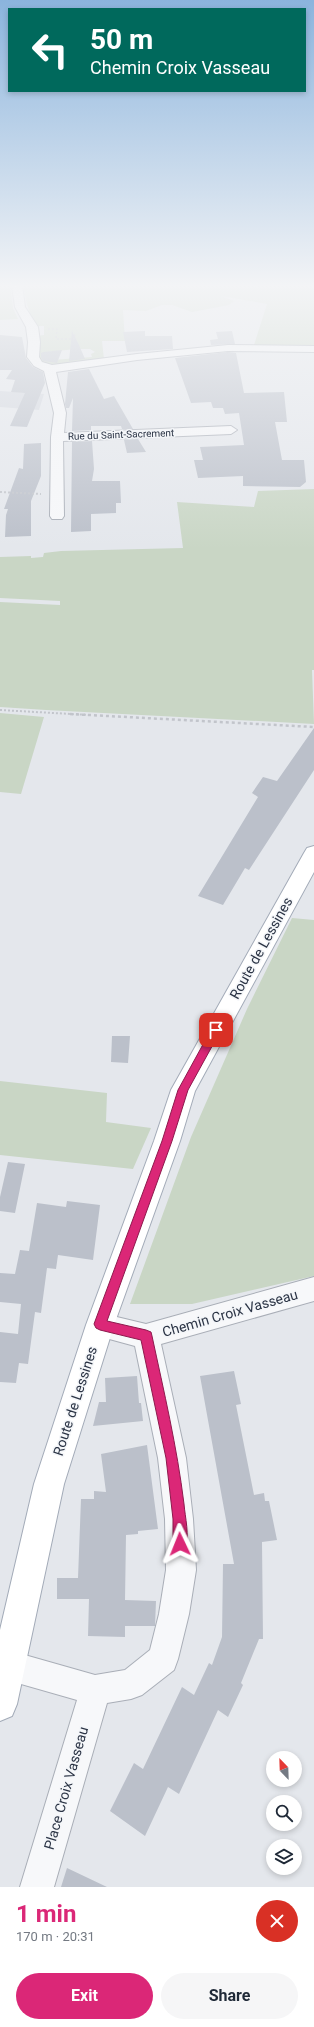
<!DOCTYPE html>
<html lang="en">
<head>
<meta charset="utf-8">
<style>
  body { margin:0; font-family:Roboto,sans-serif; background:#f6f6f7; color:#1f2937; height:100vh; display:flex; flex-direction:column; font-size:15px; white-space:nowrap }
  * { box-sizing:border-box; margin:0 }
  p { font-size:13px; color:#747a83 }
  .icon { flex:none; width:22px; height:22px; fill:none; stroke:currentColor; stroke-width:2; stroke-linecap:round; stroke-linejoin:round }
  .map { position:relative; height:1887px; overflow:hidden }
  .details { display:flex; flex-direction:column; background:#fff; flex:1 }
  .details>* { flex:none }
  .banner { position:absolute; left:8px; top:8px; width:298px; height:84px; border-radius:0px; box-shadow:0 2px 6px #0003; background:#00695c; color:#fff; overflow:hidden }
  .needle { width:26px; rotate:337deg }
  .tools { position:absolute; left:266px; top:1751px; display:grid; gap:8px }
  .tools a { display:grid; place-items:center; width:36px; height:36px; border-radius:50%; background:#fff; box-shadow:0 2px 6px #0003; font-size:20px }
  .pin { position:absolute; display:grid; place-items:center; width:34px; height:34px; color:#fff; margin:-17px; border-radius:8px; box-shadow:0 2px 6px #0006 }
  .me { position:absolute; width:44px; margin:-22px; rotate:358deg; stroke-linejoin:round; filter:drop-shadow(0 0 3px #0008) }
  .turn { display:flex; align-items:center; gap:14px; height:84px; padding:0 16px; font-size:18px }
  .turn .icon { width:52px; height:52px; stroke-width:2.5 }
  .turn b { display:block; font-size:28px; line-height:34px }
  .round { display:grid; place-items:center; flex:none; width:42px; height:42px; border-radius:21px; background:#f6f6f7 }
  .head { display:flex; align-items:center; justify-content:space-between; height:68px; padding:0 16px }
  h1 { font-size:24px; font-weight:700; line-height:30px; color:#db2777 }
  .cta { display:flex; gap:8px; margin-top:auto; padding:8px 16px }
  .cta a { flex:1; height:46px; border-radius:24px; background:#db2777; color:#fff; font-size:16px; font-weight:700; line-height:46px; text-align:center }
  .cta a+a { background:#f6f6f7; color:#1f2937 }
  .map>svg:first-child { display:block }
</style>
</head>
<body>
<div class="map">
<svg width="314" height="1887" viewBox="0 0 314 1887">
  <rect width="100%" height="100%" fill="#e4e7ec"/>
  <path fill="#d2d6de" d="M0,391L44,394L39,410L0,407Z"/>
  <path fill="#c9d6c5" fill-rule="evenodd" d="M0,285H10L13,308L18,319L0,320Z
    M23,285H314V346L254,345L267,304L221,296L234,301L229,305L192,312L172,305H162L146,311L123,310L125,341H102L104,359C84,362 52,374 37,357V336L44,335V326H37C28,314 26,300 23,285ZM76,349H90L95,352L91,354L92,357L52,360L47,352Z
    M314,489V670H312L314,724L46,710L0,707V602L60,605V601L0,598V557L31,556V558L43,557L44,553L61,551L183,548L177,502L254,507L258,491Z
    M0,713L44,717L21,794L0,792Z
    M292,918L314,920V1276L192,1304H130L191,1137L247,1009Z
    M0,1081L107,1093L106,1122L151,1128L133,1169L0,1155Z"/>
  <path fill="#bbc0ca" d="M72,331L79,345L85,359L69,361Z
    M145,331V336H172L173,349L127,352L123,332Z
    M232,331L235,344L211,345L210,340L218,339L216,332Z
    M0,335L22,337L26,358L33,367L43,372L45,383L27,427L10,426L25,393L11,392L15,380L6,379L12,370H0Z
    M62,350L57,363L43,361L41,357V353L43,352Z
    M228,352L236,353L244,393L284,392L287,422H275L282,460H304L306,482L300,487L243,486V476L198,478L194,460H203L200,447L244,445L239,413L225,414L223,408H213L211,402L191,403L175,358Z
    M89,369L104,399L114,396L133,429H122L121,426H91V430L72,431L73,398L69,408H66L65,404L68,372Z
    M138,439L146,452L127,453L124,440Z
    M92,441L94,469L92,481H120L121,503H116V513L91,514V531L71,532L72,442Z
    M41,443V476L31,501V536L5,537L6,515L8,509H4L19,468L23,469L24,444Z
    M314,728V770L249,870L245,868L223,905L198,896L258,797L252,793L263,777L277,781Z
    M112,1036H130L128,1063L111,1062Z
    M8,1162L25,1164L15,1213L0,1211V1197Z
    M67,1201L100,1205L93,1260L58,1255L56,1269L47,1268L41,1313L35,1312L28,1364L19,1363L16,1383L0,1382V1332L18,1334L21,1304L0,1302V1273L15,1274L20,1250L29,1251L37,1203L66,1207Z
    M234,1371L241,1404L236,1405L254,1495L264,1493L265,1501H269L277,1540L262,1542L263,1639H259L241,1683L243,1685L228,1717L218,1710L179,1794L168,1787L145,1836L110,1811L134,1763L143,1769L182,1687L194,1695L209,1663L212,1665L222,1637L223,1564H234L200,1376Z
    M137,1376L139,1403H141L143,1421L93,1426L99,1402H106L105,1378Z
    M147,1445L158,1529L138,1531V1534L126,1535L125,1600L156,1601L155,1626H125V1637L88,1636L89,1599H57V1578H78L81,1499H94V1491L106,1492L101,1454Z
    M67,1868L107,1887H61Z"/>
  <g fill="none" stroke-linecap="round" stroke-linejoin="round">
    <g stroke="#a9aeb7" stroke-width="2">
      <path id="minor" d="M12,285H22L25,307L38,327L40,342L39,357L42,362L52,365L137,354L228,345L314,346V352L228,351L137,360L56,372L66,413L64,433L231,426L237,430L231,434L63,441L64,516L62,519H52L50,516L51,437L54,413L44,371L34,366L27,357L28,342L26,327L15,307Z
        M314,1277V1301L161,1344L186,1458L193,1519L196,1570L189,1614L178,1659L174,1670L142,1695L131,1699L107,1703L54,1887H20L77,1700L0,1678V1648L95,1675L125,1670L150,1650L159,1614L166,1570L165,1519L158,1458L135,1346L91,1334L87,1325L91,1316L100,1313L146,1324Z"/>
    </g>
    <g stroke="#a3abb8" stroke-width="2">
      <path id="major" d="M314,846V872L195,1091L180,1141L114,1325L64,1484L17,1704L12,1716L0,1721V1630L34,1484L86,1325L154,1141L171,1090L304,853L307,848Z"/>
    </g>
    <path stroke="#c2c5cb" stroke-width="1.5" stroke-dasharray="2 2" stroke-linecap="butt" d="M48,329H57L56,339H74L75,333"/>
    <path stroke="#c2c5cb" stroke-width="2" stroke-dasharray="2 2" stroke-linecap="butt" d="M0,492L41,494
      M0,710L89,715"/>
    <path stroke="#c2c5cb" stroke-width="2.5" stroke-dasharray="3 3" stroke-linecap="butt" d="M70,714L314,727"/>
    <use href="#minor" fill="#f7f8fa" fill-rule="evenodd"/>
    <use href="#major" fill="#fff" fill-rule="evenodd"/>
  </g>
  <linearGradient id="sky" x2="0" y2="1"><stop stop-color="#8bb4dd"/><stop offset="0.52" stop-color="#f3f4f6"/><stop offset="1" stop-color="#f3f4f6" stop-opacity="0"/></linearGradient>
  <rect width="314" height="549" fill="url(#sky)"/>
  <path fill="#db2777" stroke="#8e194d" d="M216,1027L221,1030L188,1090L172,1141L107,1321L146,1330L151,1332L152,1336C164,1392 177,1447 184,1504C185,1517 190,1536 185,1549L180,1551L175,1549L173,1544V1519L166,1458L141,1340L100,1330L96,1328L94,1324L162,1141L178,1090L212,1028Z"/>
  <g text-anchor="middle" stroke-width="3" stroke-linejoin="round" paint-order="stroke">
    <g font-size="10" fill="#2b3445" stroke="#f4f6f9">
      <text transform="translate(121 434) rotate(-2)" y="4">Rue du Saint-Sacrement</text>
    </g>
    <g font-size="14" fill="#2b3445" stroke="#f4f6f9">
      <text transform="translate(261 948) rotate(-61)" y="5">Route de Lessines</text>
      <text transform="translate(230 1313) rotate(-16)" y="5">Chemin Croix Vasseau</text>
      <text transform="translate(75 1401) rotate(-72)" y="5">Route de Lessines</text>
      <text transform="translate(66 1788) rotate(-74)" y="5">Place Croix Vasseau</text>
    </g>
  </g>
</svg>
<div class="tools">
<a><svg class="needle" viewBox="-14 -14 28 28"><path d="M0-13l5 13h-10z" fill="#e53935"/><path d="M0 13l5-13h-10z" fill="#747a83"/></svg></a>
<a><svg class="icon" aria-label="search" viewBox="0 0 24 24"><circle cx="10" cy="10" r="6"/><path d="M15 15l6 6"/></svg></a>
<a><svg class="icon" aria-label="layers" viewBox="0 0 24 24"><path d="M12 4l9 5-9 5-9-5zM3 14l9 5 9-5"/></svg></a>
</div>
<div class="pin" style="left:216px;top:1030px;background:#d93025"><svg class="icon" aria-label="arrive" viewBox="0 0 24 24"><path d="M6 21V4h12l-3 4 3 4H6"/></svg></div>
<svg class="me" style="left:180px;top:1544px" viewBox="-20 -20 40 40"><path d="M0-17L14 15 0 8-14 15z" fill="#db2777" stroke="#fff" stroke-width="4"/></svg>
<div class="banner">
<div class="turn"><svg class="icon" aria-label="left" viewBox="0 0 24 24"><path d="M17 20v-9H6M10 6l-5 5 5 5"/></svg><div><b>50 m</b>Chemin Croix Vasseau</div></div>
</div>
</div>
<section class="details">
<div class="head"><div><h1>1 min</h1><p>170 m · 20:31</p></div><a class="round" style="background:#d93025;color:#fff"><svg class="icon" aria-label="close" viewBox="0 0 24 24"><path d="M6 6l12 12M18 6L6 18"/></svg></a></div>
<div class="cta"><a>Exit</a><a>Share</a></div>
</section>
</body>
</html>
